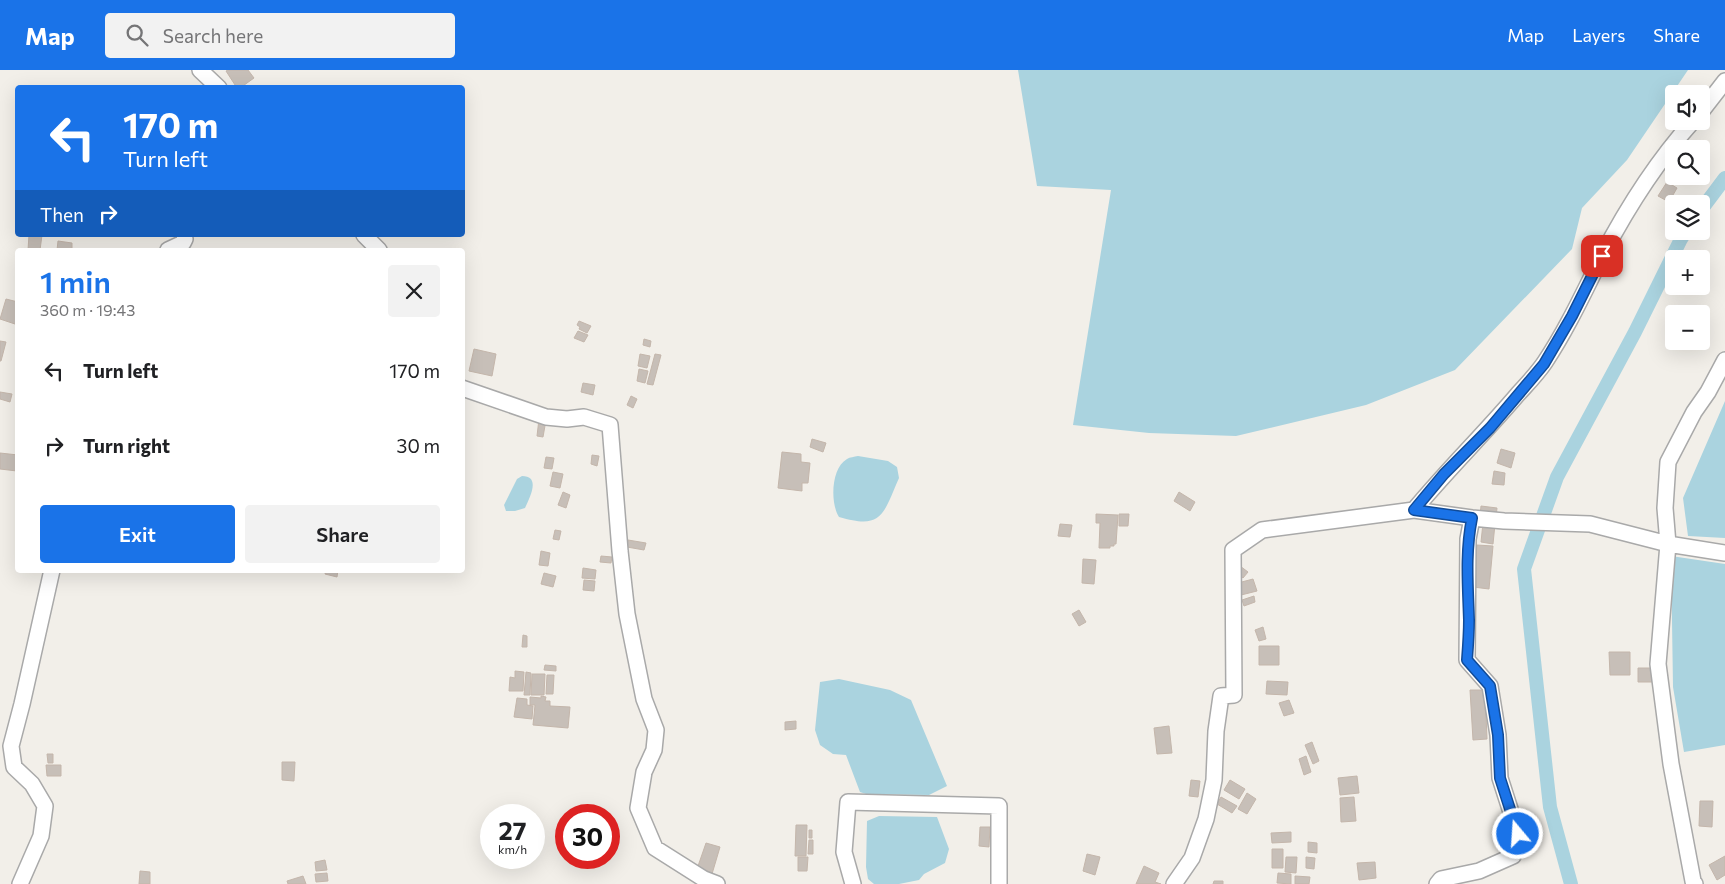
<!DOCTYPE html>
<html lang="en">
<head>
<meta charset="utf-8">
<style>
  body { margin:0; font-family:Commissioner,sans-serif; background:#f2f2f2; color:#202124; height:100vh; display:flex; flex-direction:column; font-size:19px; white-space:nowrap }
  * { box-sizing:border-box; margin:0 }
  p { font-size:16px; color:#757577 }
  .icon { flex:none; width:28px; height:28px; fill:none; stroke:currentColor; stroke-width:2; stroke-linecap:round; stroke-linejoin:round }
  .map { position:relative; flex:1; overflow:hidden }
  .side { position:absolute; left:15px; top:178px; width:450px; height:325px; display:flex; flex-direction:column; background:#fff; border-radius:5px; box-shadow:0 5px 20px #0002 }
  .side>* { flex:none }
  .top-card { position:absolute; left:15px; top:15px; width:450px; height:152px; border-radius:5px; box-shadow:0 5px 20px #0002; background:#1a73e8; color:#fff; overflow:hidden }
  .tools { position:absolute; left:1665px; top:15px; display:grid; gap:10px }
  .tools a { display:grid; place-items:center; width:45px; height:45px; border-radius:5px; background:#fff; box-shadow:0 5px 20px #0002; font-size:25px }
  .speed { position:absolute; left:480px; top:734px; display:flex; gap:10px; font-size:25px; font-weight:700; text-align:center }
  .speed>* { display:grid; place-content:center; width:65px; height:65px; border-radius:50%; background:#fff; box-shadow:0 5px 20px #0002; line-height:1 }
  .speed small { font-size:12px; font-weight:400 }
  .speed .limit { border:8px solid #d22; background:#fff; color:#111 }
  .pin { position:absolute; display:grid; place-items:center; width:42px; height:42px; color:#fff; margin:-21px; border-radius:10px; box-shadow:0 2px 8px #0006 }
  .me { position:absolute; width:55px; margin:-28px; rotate:342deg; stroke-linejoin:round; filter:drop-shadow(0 0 4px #0008) }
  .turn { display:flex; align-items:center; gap:18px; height:105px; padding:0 25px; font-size:22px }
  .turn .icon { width:65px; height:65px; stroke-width:2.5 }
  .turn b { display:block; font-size:35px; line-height:42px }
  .then { display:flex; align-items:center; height:48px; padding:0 25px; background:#0003; gap:10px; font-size:19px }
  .round { display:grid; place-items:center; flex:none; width:52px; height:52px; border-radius:5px; background:#f2f2f2 }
  .headline { display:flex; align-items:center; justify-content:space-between; height:85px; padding:0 25px }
  h1 { font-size:30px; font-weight:600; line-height:38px; color:#1a73e8 }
  .primary-button { display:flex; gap:10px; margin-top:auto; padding:10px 25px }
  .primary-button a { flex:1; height:58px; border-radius:5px; background:#1a73e8; color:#fff; font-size:20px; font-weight:600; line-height:58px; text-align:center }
  .primary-button a+a { background:#f2f2f2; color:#202124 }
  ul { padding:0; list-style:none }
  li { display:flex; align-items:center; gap:15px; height:75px; padding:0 25px }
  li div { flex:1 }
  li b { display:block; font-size:19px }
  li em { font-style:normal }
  header { display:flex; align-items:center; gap:30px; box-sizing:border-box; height:70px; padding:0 25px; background:#1a73e8; color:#fff }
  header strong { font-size:24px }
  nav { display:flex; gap:28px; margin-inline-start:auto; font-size:18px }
  .search { width:350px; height:45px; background:#f2f2f2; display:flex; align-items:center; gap:12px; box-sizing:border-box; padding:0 18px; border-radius:5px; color:#757577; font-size:19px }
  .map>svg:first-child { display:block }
</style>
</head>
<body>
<header>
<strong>Map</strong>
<div class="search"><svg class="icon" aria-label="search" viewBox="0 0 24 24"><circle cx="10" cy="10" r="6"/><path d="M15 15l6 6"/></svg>Search here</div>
<nav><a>Map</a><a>Layers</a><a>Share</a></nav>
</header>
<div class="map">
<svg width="1725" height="814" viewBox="0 0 1725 814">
  <rect width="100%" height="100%" fill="#f2efe9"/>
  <path fill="#aad3df" d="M1018,0H1688L1627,90L1582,138L1572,179L1455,300L1366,335L1236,366L1149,363L1073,355L1111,120L1037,116Z
    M1725,331V468L1688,466L1683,428Z
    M858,386L888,391L897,397L899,408C883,444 883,460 839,447C830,433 831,398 847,389C850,387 854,387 858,386Z
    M522,406C541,406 530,427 525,438L515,441H506L504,435L517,409Z
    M1671,486L1725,494V675L1684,682L1673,617Z
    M839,609L890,620L911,630L947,716L929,725L866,724L860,722L846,685L833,684L820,675L815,660L820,612Z
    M879,746L937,747L949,779L945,793L924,804L919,810L899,814H874L868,809L866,797L867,751Z"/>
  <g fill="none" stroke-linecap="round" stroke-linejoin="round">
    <path stroke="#aad3df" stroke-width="14" d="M1701,140L1725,108
      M1571,814L1550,737L1524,499L1557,407L1635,262L1681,169L1686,161"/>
  </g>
  <path fill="#c7bfb8" stroke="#c4b6ab" d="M228,0H248L254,8L240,18H237L226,1Z
    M1667,112L1677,118L1669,132L1658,126Z
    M29,165H42L40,180H28Z
    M58,171L72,173V180H57Z
    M6,229L18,232V255L0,249Z
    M579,251L591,256L587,263L579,259L580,257L577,255Z
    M578,261L588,265L584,272L574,268Z
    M644,269L651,271L650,277L643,275Z
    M0,271L6,272L1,291H0Z
    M474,279L496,284L492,306L469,301Z
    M640,284L650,286L647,298L638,296Z
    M655,284L661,285L653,315L647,314Z
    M639,299L648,301L645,313L637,311Z
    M583,313L595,315L593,325L581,322Z
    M0,322L12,324L10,332L0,329Z
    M631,326L637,329L633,338L627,335Z
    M539,349L546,350L543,367L537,366Z
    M812,369L826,373L823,382L810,377Z
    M1501,379L1515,383L1511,398L1497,393Z
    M782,382L801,384V392L810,393L808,413H802V421L778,418Z
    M0,383L18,385L17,401L0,399Z
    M592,385L599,386L597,396L591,394Z
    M546,387L554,388L552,399L544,398Z
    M1494,401L1505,403L1504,415L1492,414Z
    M553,402L563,404L560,418L550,416Z
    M563,422L570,425L566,438L558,435Z
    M1179,422L1195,432L1190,441L1174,431Z
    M1481,436L1497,438L1496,448L1480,446Z
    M1096,444L1118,445L1116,474H1114V476H1110V478H1099L1100,453H1096Z
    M1119,444H1129L1128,456H1119Z
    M1483,453L1495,454L1493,474L1481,472Z
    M1060,454L1072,455L1070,467L1058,466Z
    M555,460L561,461L559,470L553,469Z
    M628,470L646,473L644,480L627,477Z
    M1477,475L1493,476L1489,519L1473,517Z
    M541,481L550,483L548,496L539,495Z
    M601,486L612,487L611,493L600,492Z
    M1083,489L1096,490L1094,514L1082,513Z
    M1240,496L1248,502L1243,508L1235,502Z
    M583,498L596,500L595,509L582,508Z
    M326,500H338L337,507L325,504Z
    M544,503L556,506L553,517L541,514Z
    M1253,509L1257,521L1241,525L1238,513Z
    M584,510L595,511L594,521L583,520Z
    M1254,526L1255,532L1244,536L1242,530Z
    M1079,540L1086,552L1079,556L1072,544Z
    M1263,557L1266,569L1259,571L1255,560Z
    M523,565L527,566V577H522Z
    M1259,576H1279V595H1259Z
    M1609,582H1630V605H1610Z
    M545,595L556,596V601L544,600Z
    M1638,598H1655V612H1638Z
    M515,601L524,602L523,621H509L510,607L515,608Z
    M526,602L531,603L530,625H524Z
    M532,604H545L544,625H531Z
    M547,605H554L553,624H546Z
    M1267,611L1288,612L1287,625L1266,624Z
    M1470,620H1485L1487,669L1473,670Z
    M541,626L546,627L545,631H550V636L570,637L568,658L533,655L535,635H530V627L541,628Z
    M517,628L527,629V635L533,636L532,649L514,647Z
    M1289,630L1294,643L1284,646L1279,633Z
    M796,651V659L785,660V652Z
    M1169,656L1172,683L1157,684L1154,658Z
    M1312,672L1319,691L1313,694L1305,675Z
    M47,684H53V693H48Z
    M1306,686L1311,702L1304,705L1299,689Z
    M282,692H295L294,711L282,710Z
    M46,695H61V706H47Z
    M1357,706L1359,723L1340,725L1338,708Z
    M1191,710L1200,711L1198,727L1189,726Z
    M1230,710L1245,719L1239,729L1224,720Z
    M1247,723L1256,729L1247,744L1238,739Z
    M1221,727L1237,736L1232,743L1217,734Z
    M1354,727L1356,751L1341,752L1340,728Z
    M1700,731H1713L1712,757L1699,756Z
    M796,755H807L806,786H795Z
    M980,757H990L989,777L979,776Z
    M809,760H812V768H809Z
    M1291,762V772L1272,773L1271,763Z
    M809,770H813V784H808Z
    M1308,772L1317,773V783L1308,782Z
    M706,773L720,777L712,804L697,799Z
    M1272,779H1283V798H1272Z
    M1087,784L1100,787L1095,805L1083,801Z
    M1725,786V805L1717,810L1709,795Z
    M798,787H808L807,801H798Z
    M1286,787H1297L1296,803L1285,802Z
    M1306,787L1315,788L1314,799L1306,798Z
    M325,790L327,800L316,801L315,792Z
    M1375,792L1376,808L1359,810L1357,793Z
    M1144,796L1159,803L1155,812L1161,814H1136Z
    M140,801L150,802V814H139Z
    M327,803L328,811L316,812L315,804Z
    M1278,803L1291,804V814L1277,813Z
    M303,806L306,814H288L287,811Z
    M1295,806L1310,807L1309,814H1295Z
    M1214,811H1223V814H1213Z"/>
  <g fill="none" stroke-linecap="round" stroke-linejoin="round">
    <g stroke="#a9a9a9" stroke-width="18">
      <path id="minor" d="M200,0L219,18
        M1701,42L1725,11
        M364,165L379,180
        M168,180L183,173L185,169L184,165
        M462,318L546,347L567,349L584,347L610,355L620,481L627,544L644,629L656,660L654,680L644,702L638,738L655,778L704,809L717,814
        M1414,440C1447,400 1484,364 1518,324C1527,314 1537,304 1545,292C1567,259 1584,222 1602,186C1627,138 1657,91 1693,51
        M20,814L41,766L45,736L32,714L14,697L11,676L22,634L52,500
        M853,814L844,782L848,732L999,736V814
        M1174,814L1192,788L1206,749L1214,710L1216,661L1221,626L1234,625L1233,480L1262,460L1414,440L1472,448L1504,451L1590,454L1668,474L1725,483
        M1437,814L1441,809L1479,801L1513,786L1518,764L1500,708L1498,665L1490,616L1467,590L1468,469L1472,448
        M1695,814L1693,811L1671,694L1658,594L1668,474L1665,438L1668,392L1694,342L1708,322L1725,290"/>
    </g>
    <use href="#minor" stroke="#fff" stroke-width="15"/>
  </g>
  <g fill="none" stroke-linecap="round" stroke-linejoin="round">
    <g stroke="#114b97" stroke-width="12">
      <path id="route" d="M1518,764L1500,708L1498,665L1490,616L1467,590C1468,577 1469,564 1469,550C1468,516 1465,483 1472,448L1414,440L1444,404L1490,358L1544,294L1572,246L1602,186"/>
    </g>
    <use href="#route" stroke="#1a73e8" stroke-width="9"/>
  </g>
</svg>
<div class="tools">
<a><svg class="icon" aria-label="sound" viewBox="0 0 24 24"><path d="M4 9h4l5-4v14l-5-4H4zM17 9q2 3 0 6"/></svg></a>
<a><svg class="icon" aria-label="search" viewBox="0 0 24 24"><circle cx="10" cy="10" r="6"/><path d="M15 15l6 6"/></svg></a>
<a><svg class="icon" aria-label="layers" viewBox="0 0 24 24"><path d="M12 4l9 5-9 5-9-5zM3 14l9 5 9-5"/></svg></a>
<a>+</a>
<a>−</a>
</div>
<div class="speed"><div>27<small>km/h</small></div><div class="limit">30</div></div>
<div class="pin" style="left:1602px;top:186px;background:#d93025"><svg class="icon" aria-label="arrive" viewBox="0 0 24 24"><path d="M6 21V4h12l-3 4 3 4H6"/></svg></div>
<svg class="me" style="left:1518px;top:764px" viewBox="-20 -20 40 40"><circle r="17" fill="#1a73e8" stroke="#fff" stroke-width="3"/><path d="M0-11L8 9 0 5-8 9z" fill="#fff"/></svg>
<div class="top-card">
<div class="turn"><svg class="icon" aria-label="left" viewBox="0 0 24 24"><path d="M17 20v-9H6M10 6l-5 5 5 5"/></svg><div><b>170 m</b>Turn left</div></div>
<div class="then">Then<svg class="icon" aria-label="right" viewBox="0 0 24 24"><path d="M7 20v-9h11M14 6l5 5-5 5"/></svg></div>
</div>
<section class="side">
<div class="headline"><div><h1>1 min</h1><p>360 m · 19:43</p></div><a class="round"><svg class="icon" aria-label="close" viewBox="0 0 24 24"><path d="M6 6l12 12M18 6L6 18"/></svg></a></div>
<ul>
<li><svg class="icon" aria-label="left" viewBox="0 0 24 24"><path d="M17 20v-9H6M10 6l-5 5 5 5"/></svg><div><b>Turn left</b></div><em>170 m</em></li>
<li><svg class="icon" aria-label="right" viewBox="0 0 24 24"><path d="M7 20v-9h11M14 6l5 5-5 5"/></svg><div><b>Turn right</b></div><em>30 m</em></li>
</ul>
<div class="primary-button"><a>Exit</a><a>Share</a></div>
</section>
</div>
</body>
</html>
